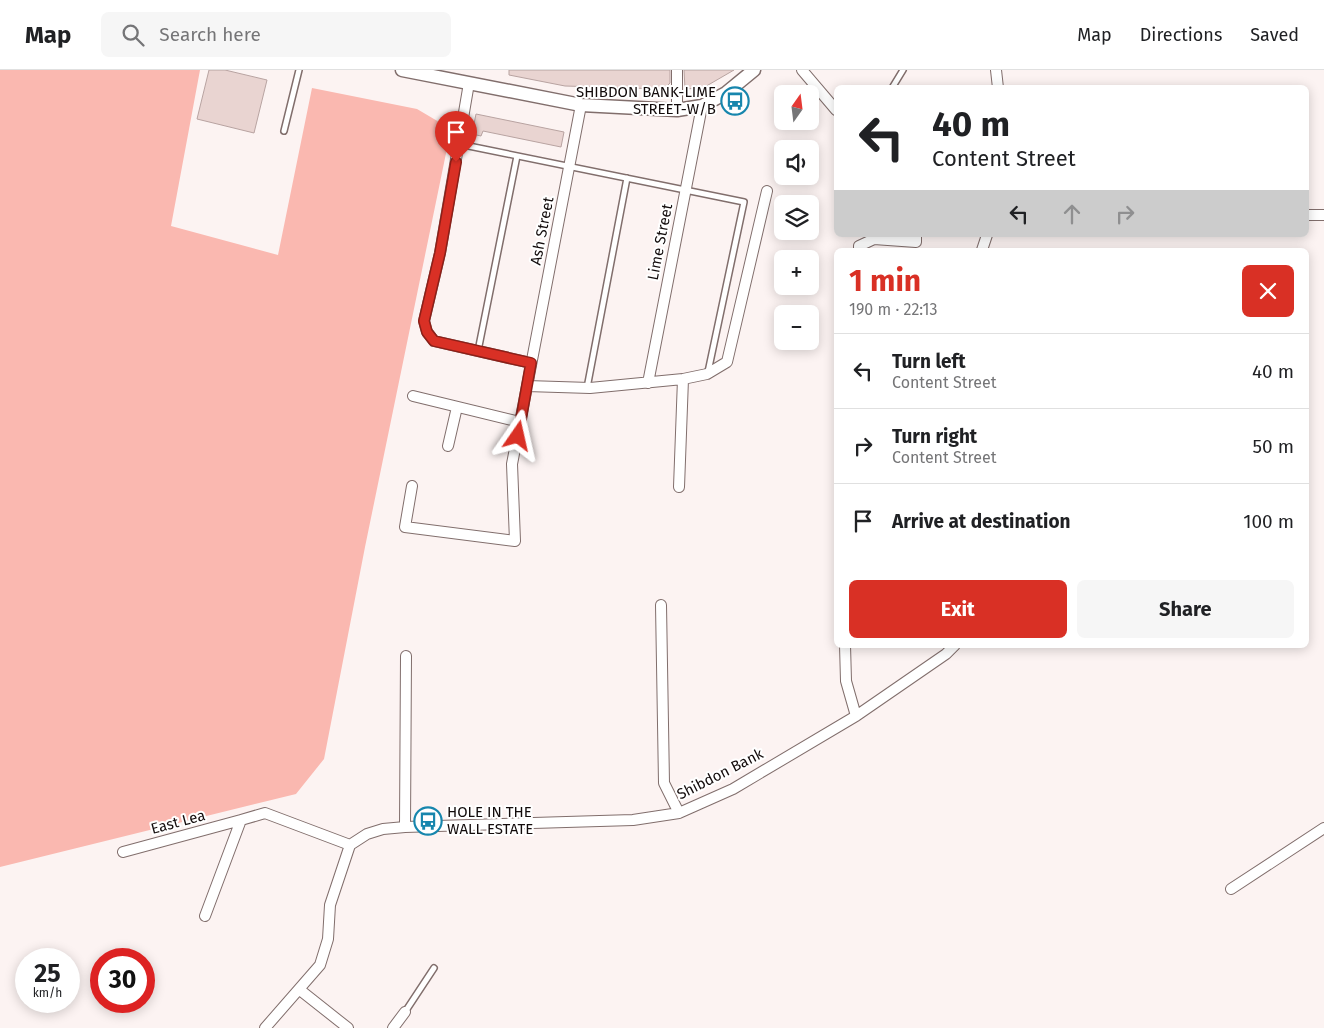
<!DOCTYPE html>
<html lang="en">
<head>
<meta charset="utf-8">
<style>
  body { margin:0; font-family:"Fira Sans",sans-serif; background:#f6f6f6; color:#202124; height:100vh; display:flex; flex-direction:column; font-size:19px; white-space:nowrap }
  * { box-sizing:border-box; margin:0 }
  p { font-size:16px; color:#757577 }
  .icon { flex:none; width:28px; height:28px; fill:none; stroke:currentColor; stroke-width:2; stroke-linecap:round; stroke-linejoin:round }
  .map { position:relative; flex:1; overflow:hidden }
  .side { position:absolute; left:834px; top:178px; width:475px; height:400px; display:flex; flex-direction:column; background:#fff; border-radius:8px; box-shadow:0 2px 12px #0003 }
  .side>* { flex:none }
  .banner { position:absolute; left:834px; top:15px; width:475px; height:152px; border-radius:8px; box-shadow:0 2px 12px #0003; background:#fff; color:#202124; overflow:hidden }
  .needle { width:32px; rotate:14deg }
  .fabs { position:absolute; left:774px; top:15px; display:grid; gap:10px }
  .fabs a { display:grid; place-items:center; width:45px; height:45px; border-radius:8px; background:#fff; box-shadow:0 2px 12px #0003; font-size:25px }
  .speed { position:absolute; left:15px; top:878px; display:flex; gap:10px; font-size:25px; font-weight:700; text-align:center }
  .speed>* { display:grid; place-content:center; width:65px; height:65px; border-radius:50%; background:#fff; box-shadow:0 2px 12px #0003; line-height:1 }
  .speed small { font-size:12px; font-weight:400 }
  .speed .limit { border:8px solid #d22; background:#fff; color:#111 }
  .pin { position:absolute; display:grid; place-items:center; width:42px; height:42px; color:#fff; margin:-51px -21px; border-radius:50% 50% 50% 0; rotate:-45deg; box-shadow:0 0 5px #0007 }
  .pin .icon { rotate:45deg }
  .me { position:absolute; width:55px; margin:-28px; rotate:11deg; stroke-linejoin:round; filter:drop-shadow(0 0 4px #0008) }
  .turn { display:flex; align-items:center; gap:18px; height:105px; padding:0 15px; font-size:22px }
  .turn .icon { width:65px; height:65px; stroke-width:2.5 }
  .turn b { display:block; font-size:35px; line-height:42px }
  .lanes { display:flex; align-items:center; height:48px; padding:0 15px; background:#0003; justify-content:center; gap:25px; direction:ltr }
  .lanes .off { opacity:.35 }
  .round { display:grid; place-items:center; flex:none; width:52px; height:52px; border-radius:8px; background:#f6f6f6 }
  .headline { display:flex; align-items:center; justify-content:space-between; height:85px; padding:0 15px }
  h1 { font-size:30px; font-weight:700; line-height:38px; color:#d93025 }
  .action { display:flex; gap:10px; margin-top:auto; padding:10px 15px }
  .action a { flex:1; height:58px; border-radius:8px; background:#d93025; color:#fff; font-size:20px; font-weight:700; line-height:58px; text-align:center }
  .action a+a { background:#f6f6f6; color:#202124 }
  ul { padding:0; list-style:none }
  li { display:flex; align-items:center; gap:15px; height:75px; padding:0 15px; border-top:1px solid #e0e0e0 }
  li div { flex:1 }
  li b { display:block; font-size:19px }
  li em { font-style:normal }
  header { display:flex; align-items:center; gap:30px; box-sizing:border-box; height:70px; padding:0 25px; background:#fff; border-bottom:1px solid #e0e0e0 }
  header strong { font-size:24px }
  nav { display:flex; gap:28px; margin-inline-start:auto; font-size:18px }
  .search { width:350px; height:45px; background:#f6f6f6; display:flex; align-items:center; gap:12px; box-sizing:border-box; padding:0 18px; border-radius:8px; color:#757577; font-size:19px }
  .map>svg:first-child { display:block }
</style>
</head>
<body>
<header>
<strong>Map</strong>
<div class="search"><svg class="icon" aria-label="search" viewBox="0 0 24 24"><circle cx="10" cy="10" r="6"/><path d="M15 15l6 6"/></svg>Search here</div>
<nav><a>Map</a><a>Directions</a><a>Saved</a></nav>
</header>
<div class="map">
<svg width="1324" height="958" viewBox="0 0 1324 958">
  <rect width="100%" height="100%" fill="#fcf3f2"/>
  <path fill="#fab8b0" d="M0,0H200L171,156L278,185L312,18L417,39L451,59L365,477L324,689L296,724L0,797Z"/>
  <path fill="#e9d4d1" stroke="#b8a3a1" d="M209,0H225L267,10L254,63L197,49Z
    M509,0H670V13L664,19L565,16L509,5Z
    M684,0H734L703,18L685,19Z
    M476,44L564,62L561,77L483,61L481,66L472,64Z"/>
  <g fill="none" stroke-linecap="round" stroke-linejoin="round">
    <g stroke="#816e6c" stroke-width="8">
      <path id="service" d="M892,18L903,0
        M284,61L299,0
        M459,74L744,132L708,302
        M478,281L517,86
        M587,318L627,108
        M405,942L434,898"/>
    </g>
    <g stroke="#816e6c" stroke-width="12">
      <path id="minor" d="M677,0V40
        M802,0L836,40
        M996,0L998,18
        M469,13L440,183L424,251L427,262L434,271L531,293
        M1306,145H1324
        M859,180V176L874,169L916,172V165
        M982,180L987,165
        M648,313L702,36
        M527,316L590,318L683,309L707,304L727,292L767,121
        M413,326L520,352
        M448,376L457,337
        M412,416L405,457L515,471L512,394L581,35
        M679,417L683,309
        M661,535L664,713L679,743
        M845,575L846,611L856,646
        M405,757L406,586
        M123,782L241,750
        M1231,819L1324,758
        M205,846L241,750L265,743L350,775
        M300,920L348,958
        M265,958L320,895L328,869L330,835L350,775L367,764L383,759L405,757L633,750L679,743L733,719L856,646L946,584L955,575
        M393,958L405,942"/>
    </g>
    <g stroke="#816e6c" stroke-width="15">
      <path id="tertiary" d="M402,0L581,35L677,40L702,36L726,23L754,0"/>
    </g>
    <use href="#service" stroke="#fff" stroke-width="5"/>
    <use href="#minor" stroke="#fff" stroke-width="10"/>
    <use href="#tertiary" stroke="#fff" stroke-width="12"/>
  </g>
  <g fill="none" stroke-linecap="round" stroke-linejoin="round">
    <g stroke="#8d1f18" stroke-width="12">
      <path id="route" d="M456,92L440,183L424,251L427,262L434,271L531,293L518,366"/>
    </g>
    <use href="#route" stroke="#d93025" stroke-width="9"/>
  </g>
  <defs>
    <g id="bus-ring" transform="scale(1.4375)"><circle r="9.5" fill="#fff" stroke="#1786ad" stroke-width="1.5"/><path d="M-5-6H5V4H4V6H2V4H-2V6H-4V4H-5ZM-3.5-4V0h7V-4ZM-3.5 1.2v1.5H-2V1.2ZM2 1.2v1.5H3.5V1.2Z" fill="#1786ad"/></g>
  </defs>
  <g fill-rule="evenodd">
    <use href="#bus-ring" x="735" y="31"/>
    <use href="#bus-ring" x="428" y="751"/>
  </g>
  <g text-anchor="middle" stroke-width="4" stroke-linejoin="round" paint-order="stroke">
    <g font-size="15" fill="#120b0b" stroke="#fff" text-anchor="end">
      <text x="716" y="27">SHIBDON BANK-LIME<tspan x="716" dy="17">STREET-W/B</tspan></text>
      <text x="447" y="747" text-anchor="start">HOLE IN THE<tspan x="447" dy="17">WALL ESTATE</tspan></text>
    </g>
    <g font-size="15" fill="#120b0b" stroke="#fff">
      <text transform="translate(542 161) rotate(-79)" y="5">Ash Street</text>
      <text transform="translate(660 172) rotate(-79)" y="5">Lime Street</text>
      <text transform="translate(720 704) rotate(-27)" y="5">Shibdon Bank</text>
      <text transform="translate(178 752) rotate(-15)" y="5">East Lea</text>
    </g>
  </g>
</svg>
<div class="fabs">
<a><svg class="needle" viewBox="-14 -14 28 28"><path d="M0-13l5 13h-10z" fill="#e53935"/><path d="M0 13l5-13h-10z" fill="#757577"/></svg></a>
<a><svg class="icon" aria-label="sound" viewBox="0 0 24 24"><path d="M4 9h4l5-4v14l-5-4H4zM17 9q2 3 0 6"/></svg></a>
<a><svg class="icon" aria-label="layers" viewBox="0 0 24 24"><path d="M12 4l9 5-9 5-9-5zM3 14l9 5 9-5"/></svg></a>
<a>+</a>
<a>−</a>
</div>
<div class="speed"><div>25<small>km/h</small></div><div class="limit">30</div></div>
<div class="pin" style="left:456px;top:92px;background:#d93025"><svg class="icon" aria-label="arrive" viewBox="0 0 24 24"><path d="M6 21V4h12l-3 4 3 4H6"/></svg></div>
<svg class="me" style="left:518px;top:366px" viewBox="-20 -20 40 40"><path d="M0-17L14 15 0 8-14 15z" fill="#d93025" stroke="#fff" stroke-width="4"/></svg>
<div class="banner">
<div class="turn"><svg class="icon" aria-label="left" viewBox="0 0 24 24"><path d="M17 20v-9H6M10 6l-5 5 5 5"/></svg><div><b>40 m</b>Content Street</div></div>
<div class="lanes"><svg class="icon" aria-label="left" viewBox="0 0 24 24"><path d="M17 20v-9H6M10 6l-5 5 5 5"/></svg><svg class="icon off" aria-label="ahead" viewBox="0 0 24 24"><path d="M12 20V5M6 11l6-6 6 6"/></svg><svg class="icon off" aria-label="right" viewBox="0 0 24 24"><path d="M7 20v-9h11M14 6l5 5-5 5"/></svg></div>
</div>
<section class="side">
<div class="headline"><div><h1>1 min</h1><p>190 m · 22:13</p></div><a class="round" style="background:#d93025;color:#fff"><svg class="icon" aria-label="close" viewBox="0 0 24 24"><path d="M6 6l12 12M18 6L6 18"/></svg></a></div>
<ul>
<li><svg class="icon" aria-label="left" viewBox="0 0 24 24"><path d="M17 20v-9H6M10 6l-5 5 5 5"/></svg><div><b>Turn left</b><p>Content Street</p></div><em>40 m</em></li>
<li><svg class="icon" aria-label="right" viewBox="0 0 24 24"><path d="M7 20v-9h11M14 6l5 5-5 5"/></svg><div><b>Turn right</b><p>Content Street</p></div><em>50 m</em></li>
<li><svg class="icon" aria-label="arrive" viewBox="0 0 24 24"><path d="M6 21V4h12l-3 4 3 4H6"/></svg><div><b>Arrive at destination</b></div><em>100 m</em></li>
</ul>
<div class="action"><a>Exit</a><a>Share</a></div>
</section>
</div>
</body>
</html>
